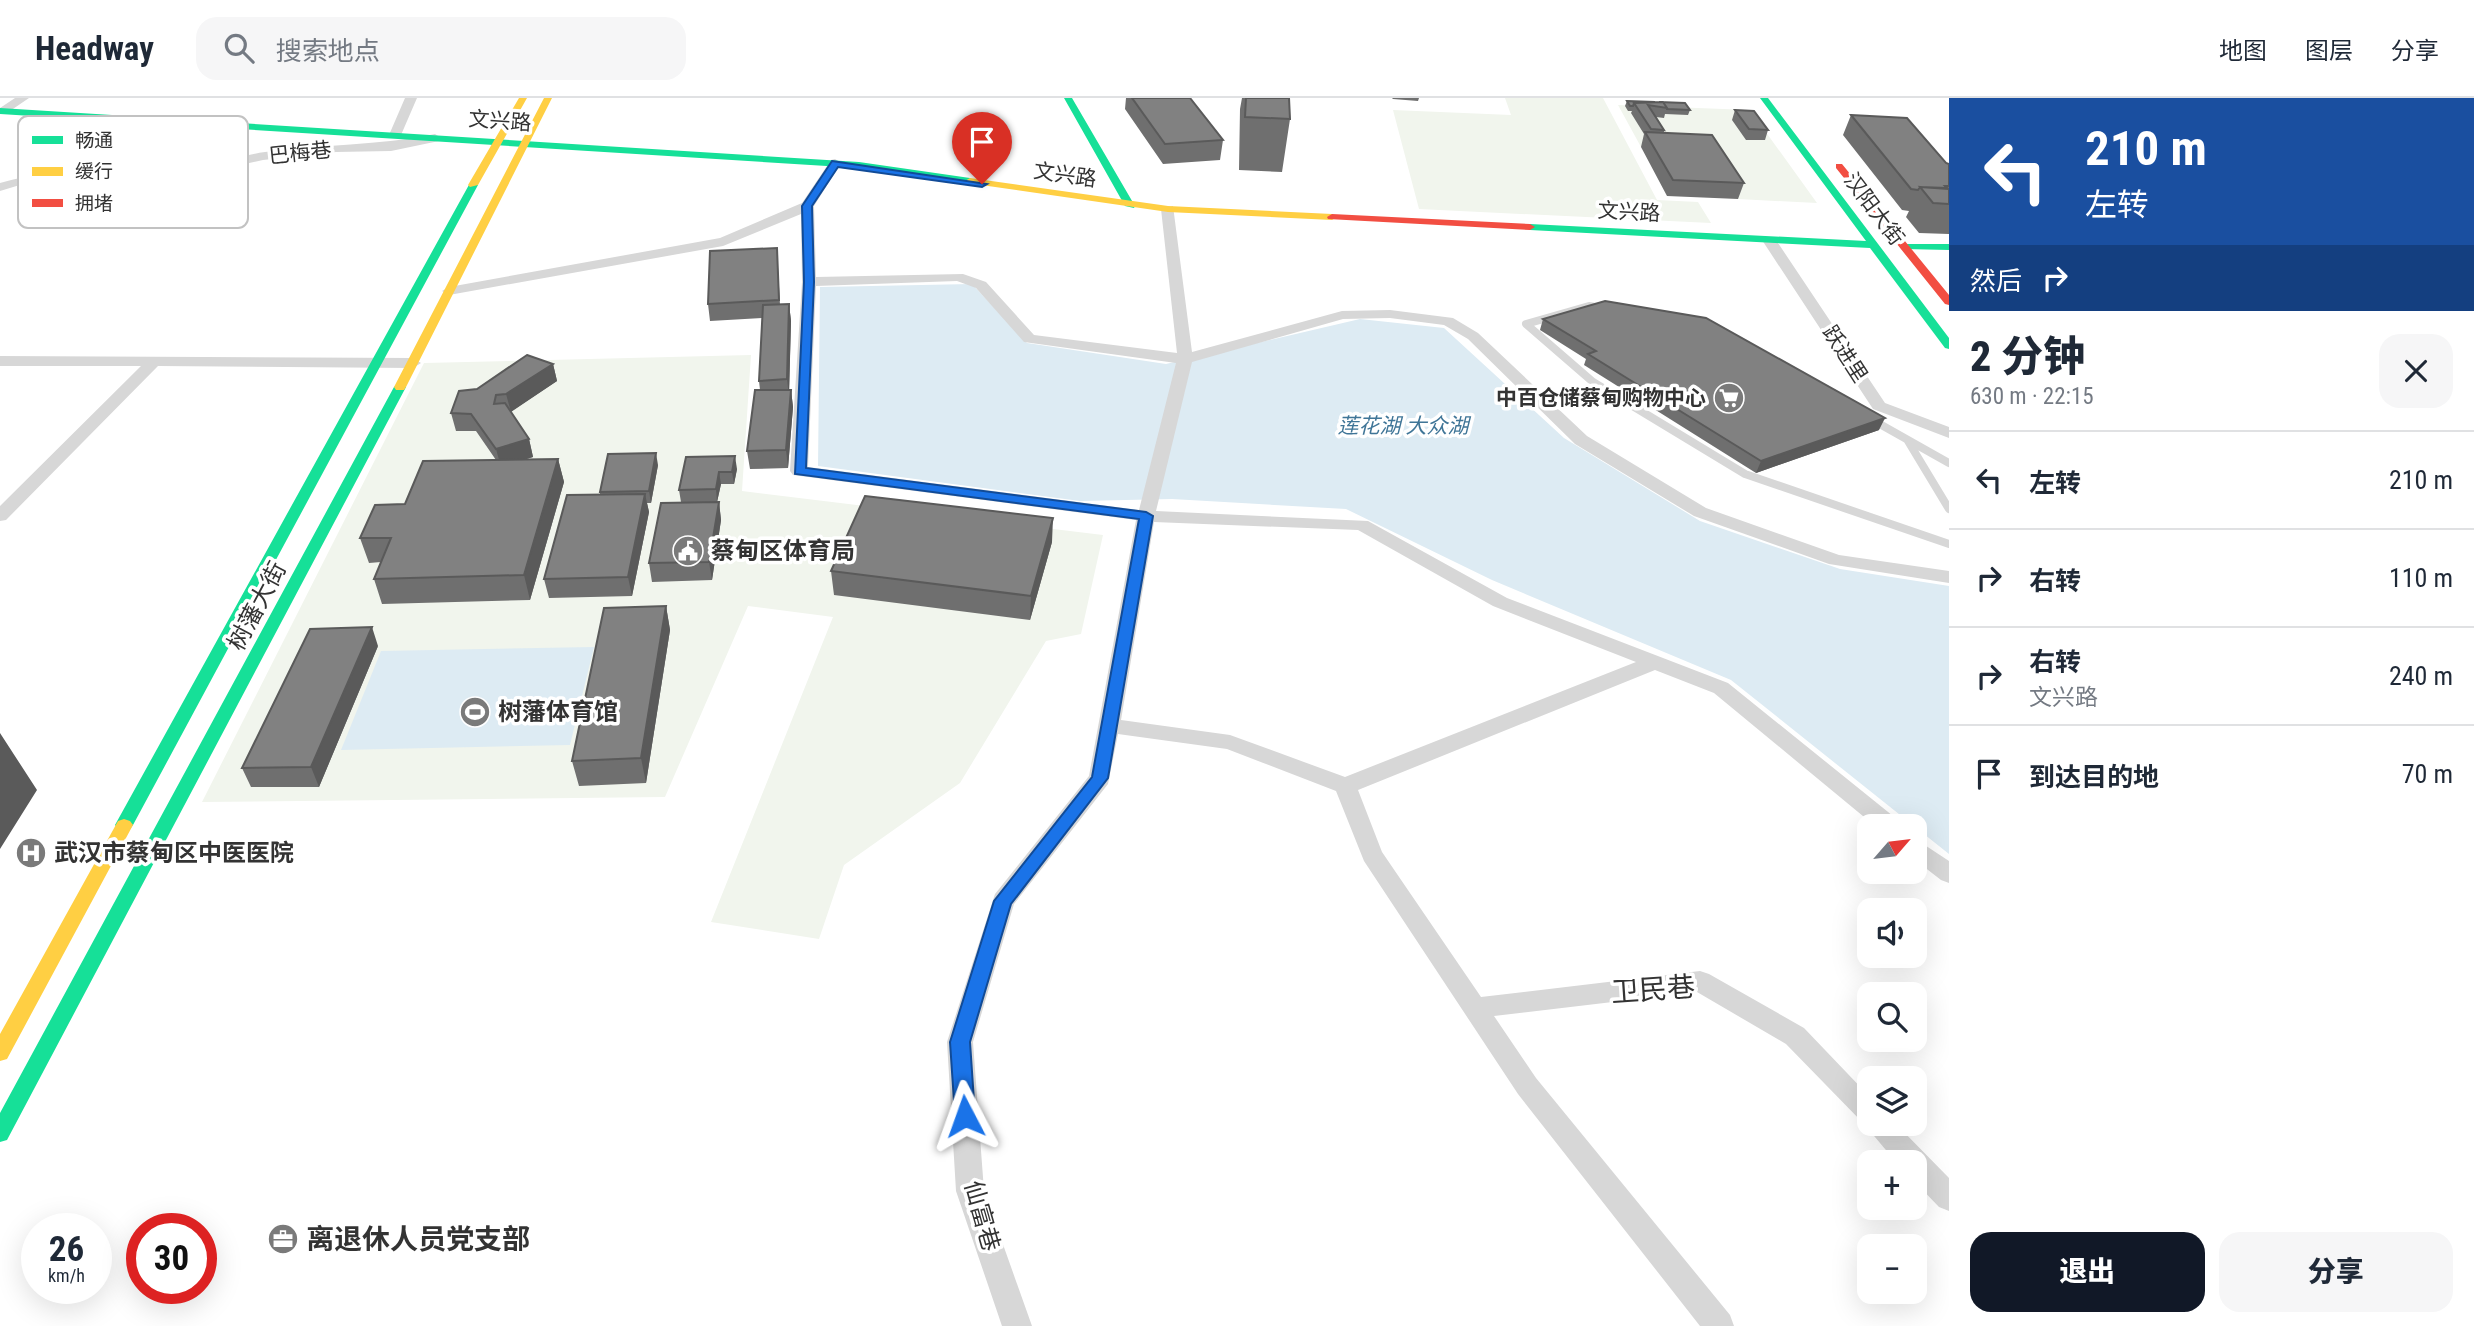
<!DOCTYPE html>
<html lang="zh">
<head>
<meta charset="utf-8">
<style>
  body { margin:0; font-family:"Roboto Condensed","Noto Sans SC",sans-serif; background:#f6f6f7; color:#1f2937; height:100vh; display:flex; flex-direction:column; font-size:26px; white-space:nowrap }
  * { box-sizing:border-box; margin:0 }
  p { font-size:23px; color:#747a83 }
  .icon { flex:none; width:38px; height:38px; fill:none; stroke:currentColor; stroke-width:2; stroke-linecap:round; stroke-linejoin:round }
  .map { position:relative; flex:1; overflow:hidden }
  .side { display:flex; flex-direction:column; background:#fff; width:525px }
  .side>* { flex:none }
  .top-card { background:#1a4fa0; color:#fff; overflow:hidden }
  .needle { width:46px; rotate:62deg }
  .tools { position:absolute; left:1857px; top:716px; display:grid; gap:14px }
  .tools a { display:grid; place-items:center; width:70px; height:70px; border-radius:14px; background:#fff; box-shadow:0 7px 28px #0002; font-size:35px }
  .speed { position:absolute; left:21px; top:1115px; display:flex; gap:14px; font-size:35px; font-weight:700; text-align:center }
  .speed>* { display:grid; place-content:center; width:91px; height:91px; border-radius:50%; background:#fff; box-shadow:0 7px 28px #0002; line-height:1 }
  .speed small { font-size:18px; font-weight:400 }
  .speed .limit { border:10px solid #d22; background:#fff; color:#111 }
  .pin { position:absolute; display:grid; place-items:center; width:60px; height:60px; color:#fff; margin:-72px -30px; border-radius:50% 50% 50% 0; rotate:-45deg; box-shadow:0 0 7px #0007 }
  .pin .icon { rotate:45deg }
  .me { position:absolute; width:77px; margin:-38px; rotate:356deg; stroke-linejoin:round; filter:drop-shadow(0 0 5px #0008) }
  .turn { display:flex; align-items:center; gap:24px; height:147px; padding:0 21px; font-size:32px }
  .turn .icon { width:91px; height:91px; stroke-width:2.5 }
  .turn b { display:block; font-size:49px; line-height:60px }
  .then { display:flex; align-items:center; height:66px; padding:0 21px; background:#0003; gap:14px; font-size:26px }
  .round { display:grid; place-items:center; flex:none; width:74px; height:74px; border-radius:21px; background:#f6f6f7 }
  .overview { display:flex; align-items:center; justify-content:space-between; height:119px; padding:0 21px }
  h1 { font-size:42px; font-weight:800; line-height:52px }
  .action { display:flex; gap:14px; margin-top:auto; padding:14px 21px }
  .action a { flex:1; height:80px; border-radius:21px; background:#111827; color:#fff; font-size:28px; font-weight:800; line-height:80px; text-align:center }
  .action a+a { background:#f6f6f7; color:#1f2937 }
  ul { padding:0; list-style:none }
  li { display:flex; align-items:center; gap:21px; height:98px; padding:0 21px; border-top:2px solid #e0e1e3 }
  li div { flex:1 }
  li b { display:block; font-size:26px }
  li em { font-style:normal }
  header { display:flex; align-items:center; gap:42px; box-sizing:border-box; height:98px; padding:0 35px; background:#fff; border-bottom:2px solid #e0e1e3 }
  header strong { font-size:33px }
  nav { display:flex; gap:38px; margin-inline-start:auto; font-size:24px }
  .search { width:490px; height:63px; background:#f6f6f7; display:flex; align-items:center; gap:18px; box-sizing:border-box; padding:0 24px; border-radius:21px; color:#747a83; font-size:26px }
  main { display:flex; flex:1; min-height:0 }
  .map>svg:first-child { display:block }
</style>
</head>
<body>
<header>
<strong>Headway</strong>
<div class="search"><svg class="icon" aria-label="search" viewBox="0 0 24 24"><circle cx="10" cy="10" r="6"/><path d="M15 15l6 6"/></svg>搜索地点</div>
<nav><a>地图</a><a>图层</a><a>分享</a></nav>
</header>
<main>
<div class="map">
<svg width="1949" height="1228" viewBox="0 0 1949 1228">
  <rect width="100%" height="100%" fill="#fff"/>
  <path fill="#f1f5ed" d="M1505,0H1603L1657,102L1698,104L1711,125L1419,111L1393,12L1511,17Z
    M1618,7L1750,12L1817,105L1738,101L1707,52L1641,49Z
    M751,257L742,393L1103,437L1081,536L1046,543L960,685L844,767L819,841L711,824L833,519L748,508L665,699L202,704L424,265Z"/>
  <path fill="#ddebf3" d="M972,186L1027,245L1166,266L1360,221L1444,230L1564,340L1700,423L1840,471L1949,488V756L1731,582L1492,482L1346,411L1172,401L1080,403L818,368L820,189Z
    M594,549L570,647L341,652L381,553Z"/>
  <g fill="none" stroke-linecap="round" stroke-linejoin="round">
    <path stroke="#d7d7d7" stroke-width="8" d="M1602,210L1589,208L1526,226L1593,284L1745,376L1949,446
      M1869,320L1949,365
      M1908,343L1949,411"/>
    <path fill="#d7d7d7" fill-rule="evenodd" d="M15,0H29L7,15L0,16V10Z
      M405,0H417L401,37L391,40L389,37Z
      M435,36L441,40L439,43L391,53L336,54L263,62L182,80L33,83L0,93V85C59,67 120,78 181,72C209,69 237,58 265,54C322,46 379,48 435,36Z
      M835,61L841,65L814,108L816,179L963,176L986,184L1034,237L1177,255L1161,111L1173,108L1192,254L1342,213L1390,212L1453,220L1478,235L1587,338L1706,410L1839,457L1949,473V485L1829,466L1694,418L1575,346L1468,241L1444,227L1390,220L1343,221L1192,264L1156,413L1368,423L1507,500L1728,585L1898,722L1901,728H1875L1714,595L1655,572L1358,692L1382,754L1481,899L1700,873L1709,876L1804,930L1869,998V1026H1896L1949,1080V1113L1939,1109L1914,1083V1064H1896L1864,1026L1786,946L1697,894L1494,918L1536,980L1730,1217L1734,1228H1700L1518,996L1364,763L1336,693L1227,651L1118,636L1108,686L1014,806L973,944L984,1093L1032,1228H1002L956,1093L947,944L995,796L1089,678L1136,422L793,377L790,373L802,184L801,116L723,148L449,197L442,193L449,189L720,140L802,105L831,62ZM957,183L976,190L1024,244L1176,265L1139,412L808,369L816,188ZM1154,424L1358,432L1493,508L1636,564L1345,679L1230,637L1121,622Z
      M1764,139H1774L1885,305L1949,329V340L1873,311L1762,142Z
      M0,258L413,260L421,265L413,270L158,268L6,422L0,423V408L141,268H0Z
      M1914,740L1949,763V785L1941,782L1914,761Z"/>
    <path fill="#16e098" fill-rule="evenodd" d="M1064,0H1072L1135,108L1134,110L1125,108Z
      M1760,0H1768L1949,240V251L1945,250L1870,150L1530,132L1525,129L1530,126L1866,143Z
      M0,10L859,64L970,80L975,83L970,86L859,70L0,16Z
      M470,85L478,87L133,727L130,731H118L115,727Z
      M1900,146H1949V152L1904,151L1899,148Z
      M400,285L406,289L7,1042L0,1044V1015L394,289Z"/>
    <path fill="#ffcf43" fill-rule="evenodd" d="M519,0H527L478,87L470,89L468,87Z
      M544,0H552L406,289L404,292H396L394,289Z
      M970,80L1168,108L1332,116L1337,119L1332,122L1168,114L967,85L965,83Z
      M124,721L130,723L133,727L7,961L0,963V936L118,723Z"/>
    <path fill="#f24e42" fill-rule="evenodd" d="M1836,66H1842L1949,197V207L1945,206L1836,70Z
      M1332,116L1530,126L1535,129L1530,132L1328,121L1327,119Z"/>
  </g>
  <path fill="#6f6f6f" d="M1126,0H1190L1223,42L1220,62L1163,66L1125,11Z
    M1242,0H1289L1290,21L1282,74L1239,72L1240,11Z
    M1392,0H1419L1418,3L1393,1Z
    M1627,3L1690,12L1688,17L1665,16L1664,20L1656,19L1664,32V34L1744,85L1738,101L1667,98L1641,49L1644,36L1631,15L1632,13H1628L1625,8Z
    M1735,12L1768,32L1765,42H1746L1732,22Z
    M1851,17L1946,65L1949,66V136L1919,135L1906,119L1909,113L1902,112L1843,37Z
    M777,150L780,207L789,206L791,223L789,292H791L793,309L788,370L750,371L747,353L760,292L759,283L762,220L710,223L708,206Z
    M1543,221L1879,332L1756,375L1584,267L1586,261L1540,232Z
    M553,266L557,283L510,314L529,341L533,359L526,361H558L564,384L530,502L382,506L374,481L381,464L369,465L360,440L405,406L496,362L476,333H456L451,315L477,291Z
    M686,359L737,371L734,386H721L717,404H681L679,392Z
    M658,367L651,405H647L649,414L632,498L549,500L544,481L600,397V394Z
    M719,404L721,422L712,482L652,484L649,465Z
    M1052,444L1030,522L834,497L831,473Z
    M666,508L670,532L646,685L579,688L572,663Z
    M378,548L319,689H251L242,670Z"/>
  <path fill="#5a5a5a" d="M789,206L791,223L789,299L787,281Z
    M553,266L557,283L511,314L506,296Z
    M791,292L793,309L788,370L786,352Z
    M1885,320L1879,332L1756,375L1761,363Z
    M529,341L533,359L501,369L496,351Z
    M656,355L658,367L651,405L649,393Z
    M735,358L737,371L734,386L732,374Z
    M558,361L564,384L530,502L524,477Z
    M719,374L721,386L717,404L716,391Z
    M645,396L649,414L632,498L628,479Z
    M719,404L721,422L712,482L709,464Z
    M1053,420L1052,444L1030,522L1031,498Z
    M666,508L670,532L646,685L641,660Z
    M372,529L378,548L319,689L311,669Z
    M0,635L37,692L0,751Z"/>
  <path fill="#818181" stroke="#5a5a5a" stroke-width="2" d="M1132,0H1190L1223,42L1165,46Z
    M1246,0H1289L1290,21L1245,19Z
    M1627,3L1655,4L1634,5L1633,8H1630Z
    M1659,4L1685,5L1690,12L1667,11V10L1663,4Z
    M1663,4L1667,10L1648,7L1664,32L1651,31L1634,5Z
    M1735,12L1754,13L1768,32L1749,31Z
    M1851,17L1907,20L1946,65L1949,66V88H1945L1947,90L1920,89L1918,92L1911,91Z
    M1645,34L1712,37L1744,85L1673,82Z
    M1920,89L1949,91V106L1933,105Z
    M777,150L779,202L708,206L710,153Z
    M1605,203L1706,220L1885,320L1761,363L1588,256L1596,253L1543,221Z
    M789,206L787,281L759,283L763,207Z
    M527,257L553,266L506,296L496,297L494,306L505,305L529,341L496,351L471,316L451,315L459,293L477,291Z
    M755,292H791L786,352L747,353Z
    M656,355L649,393L600,394L608,356Z
    M735,358L732,374H719L716,391L679,392L686,359Z
    M558,361L524,477L374,481L391,440H360L375,407L405,406L423,363Z
    M645,396L628,479L544,481L567,397Z
    M865,398L1053,420L1031,498L831,473Z
    M719,404L709,464L649,465L661,405Z
    M666,508L641,660L572,663L604,510Z
    M372,529L311,669L242,670L310,531Z"/>
  <path fill="#1a73e8" stroke="#114b97" stroke-width="2" d="M832,63L987,86L982,89L838,69L812,108L814,184L806,370L1146,414L1153,418L1108,680L1011,806L970,944L975,1018L972,1025L965,1028L958,1025L955,1018L950,944L994,803L1092,679L1139,421L795,376L804,184L802,108Z"/>
  <defs>
    <g id="supermarket-disc" transform="scale(1.575)"><circle r="9.5" fill="#7a7a7a" stroke="#fff"/><path d="M-6-5.5h2.5l.6 2H6L4.5 2H-2.5L-4.4-4H-6ZM-1.5 3.2a1.3 1.3 0 1 0 .1 0ZM3 3.2a1.3 1.3 0 1 0 .1 0Z" fill="#fff"/></g>
    <g id="civic-disc" transform="scale(1.575)"><circle r="9.5" fill="#7a7a7a" stroke="#fff"/><path d="M-.6-6.5H3V-4.5H.6V-3L4-1V1h2V6H-6V1h2V-1L-.6-3ZM-1.2 2.5V6h2.4V2.5Z" fill="#fff"/></g>
    <g id="stadium-disc" transform="scale(1.575)"><circle r="9.5" fill="#7a7a7a" stroke="#fff"/><path d="M0-5a6.5 5 0 1 0 0 10a6.5 5 0 1 0 0-10ZM-3.5-1.8h7v3.6h-7Z" fill="#fff"/></g>
    <g id="hospital-disc" transform="scale(1.575)"><circle r="9.5" fill="#7a7a7a" stroke="#fff"/><path d="M-5-5h3v3.5h4V-5h3V5h-3V1.5h-4V5h-3Z" fill="#fff"/></g>
    <g id="office-disc" transform="scale(1.575)"><circle r="9.5" fill="#7a7a7a" stroke="#fff"/><path d="M-6-3h4V-5.5h4V-3h4V5H-6ZM-1-4.5V-3h2v-1.5ZM-6 0V1H6V0Z" fill="#fff"/></g>
  </defs>
  <g fill-rule="evenodd">
    <use href="#supermarket-disc" x="1729" y="300"/>
    <use href="#civic-disc" x="688" y="453"/>
    <use href="#stadium-disc" x="475" y="614"/>
    <use href="#hospital-disc" x="31" y="755"/>
    <use href="#office-disc" x="283" y="1141"/>
  </g>
  <g text-anchor="middle" stroke-width="7" stroke-linejoin="round" paint-order="stroke">
    <g font-size="21" fill="#333" stroke="#fff">
      <text transform="translate(500 23) rotate(4)" y="7">文兴路</text>
      <text transform="translate(300 55) rotate(-6)" y="7">巴梅巷</text>
      <text transform="translate(1065 77) rotate(8)" y="7">文兴路</text>
      <text transform="translate(1874 111) rotate(53)" y="7">汉阳大街</text>
      <text transform="translate(1629 114) rotate(3)" y="7">文兴路</text>
      <text transform="translate(1845 256) rotate(57)" y="7">跃进里</text>
    </g>
    <g font-size="21" font-weight="bold" fill="#333" stroke="#fff" text-anchor="end">
      <text x="1706" y="307">中百仓储蔡甸购物中心</text>
    </g>
    <g font-size="21" font-style="italic" fill="#3f7597" stroke="#fff">
      <text x="1403" y="335">莲花湖 大众湖</text>
    </g>
    <g font-size="24" font-weight="bold" fill="#333" stroke="#fff" text-anchor="start">
      <text x="711" y="461">蔡甸区体育局</text>
      <text x="498" y="622">树藩体育馆</text>
      <text x="54" y="763">武汉市蔡甸区中医医院</text>
    </g>
    <g font-size="24" fill="#333" stroke="#fff">
      <text transform="translate(257 508) rotate(-62)" y="8">树藩大街</text>
      <text transform="translate(982 1118) rotate(74)" y="8">仙富巷</text>
    </g>
    <g font-size="28" fill="#333" stroke="#fff">
      <text transform="translate(1653 891) rotate(-4)" y="10">卫民巷</text>
    </g>
    <g font-size="28" font-weight="bold" fill="#333" stroke="#fff" text-anchor="start">
      <text x="306" y="1151">离退休人员党支部</text>
    </g>
  </g>
  <rect x="18" y="18" width="230" height="112" rx="10" fill="#fff" stroke="#c2c2c2" stroke-width="2"/>
  <rect x="32" y="38" width="31" height="8" fill="#16e098"/>
  <rect x="32" y="69" width="31" height="9" fill="#ffcf43"/>
  <rect x="32" y="101" width="31" height="8" fill="#f24e42"/>
  <g font-size="19" fill="#333">
    <text x="75" y="49">畅通</text>
    <text x="75" y="80">缓行</text>
    <text x="75" y="112">拥堵</text>
  </g>
</svg>
<div class="tools">
<a><svg class="needle" viewBox="-14 -14 28 28"><path d="M0-13l5 13h-10z" fill="#e53935"/><path d="M0 13l5-13h-10z" fill="#747a83"/></svg></a>
<a><svg class="icon" aria-label="sound" viewBox="0 0 24 24"><path d="M4 9h4l5-4v14l-5-4H4zM17 9q2 3 0 6"/></svg></a>
<a><svg class="icon" aria-label="search" viewBox="0 0 24 24"><circle cx="10" cy="10" r="6"/><path d="M15 15l6 6"/></svg></a>
<a><svg class="icon" aria-label="layers" viewBox="0 0 24 24"><path d="M12 4l9 5-9 5-9-5zM3 14l9 5 9-5"/></svg></a>
<a>+</a>
<a>−</a>
</div>
<div class="speed"><div>26<small>km/h</small></div><div class="limit">30</div></div>
<div class="pin" style="left:982px;top:86px;background:#d93025"><svg class="icon" aria-label="arrive" viewBox="0 0 24 24"><path d="M6 21V4h12l-3 4 3 4H6"/></svg></div>
<svg class="me" style="left:965px;top:1018px" viewBox="-20 -20 40 40"><path d="M0-17L14 15 0 8-14 15z" fill="#1a73e8" stroke="#fff" stroke-width="4"/></svg>
</div>
<section class="side">
<div class="top-card">
<div class="turn"><svg class="icon" aria-label="left" viewBox="0 0 24 24"><path d="M17 20v-9H6M10 6l-5 5 5 5"/></svg><div><b>210 m</b>左转</div></div>
<div class="then">然后<svg class="icon" aria-label="right" viewBox="0 0 24 24"><path d="M7 20v-9h11M14 6l5 5-5 5"/></svg></div>
</div>
<div class="overview"><div><h1>2 分钟</h1><p>630 m · 22:15</p></div><a class="round"><svg class="icon" aria-label="close" viewBox="0 0 24 24"><path d="M6 6l12 12M18 6L6 18"/></svg></a></div>
<ul>
<li><svg class="icon" aria-label="left" viewBox="0 0 24 24"><path d="M17 20v-9H6M10 6l-5 5 5 5"/></svg><div><b>左转</b></div><em>210 m</em></li>
<li><svg class="icon" aria-label="right" viewBox="0 0 24 24"><path d="M7 20v-9h11M14 6l5 5-5 5"/></svg><div><b>右转</b></div><em>110 m</em></li>
<li><svg class="icon" aria-label="right" viewBox="0 0 24 24"><path d="M7 20v-9h11M14 6l5 5-5 5"/></svg><div><b>右转</b><p>文兴路</p></div><em>240 m</em></li>
<li><svg class="icon" aria-label="arrive" viewBox="0 0 24 24"><path d="M6 21V4h12l-3 4 3 4H6"/></svg><div><b>到达目的地</b></div><em>70 m</em></li>
</ul>
<div class="action"><a>退出</a><a>分享</a></div>
</section>
</main>
</body>
</html>
